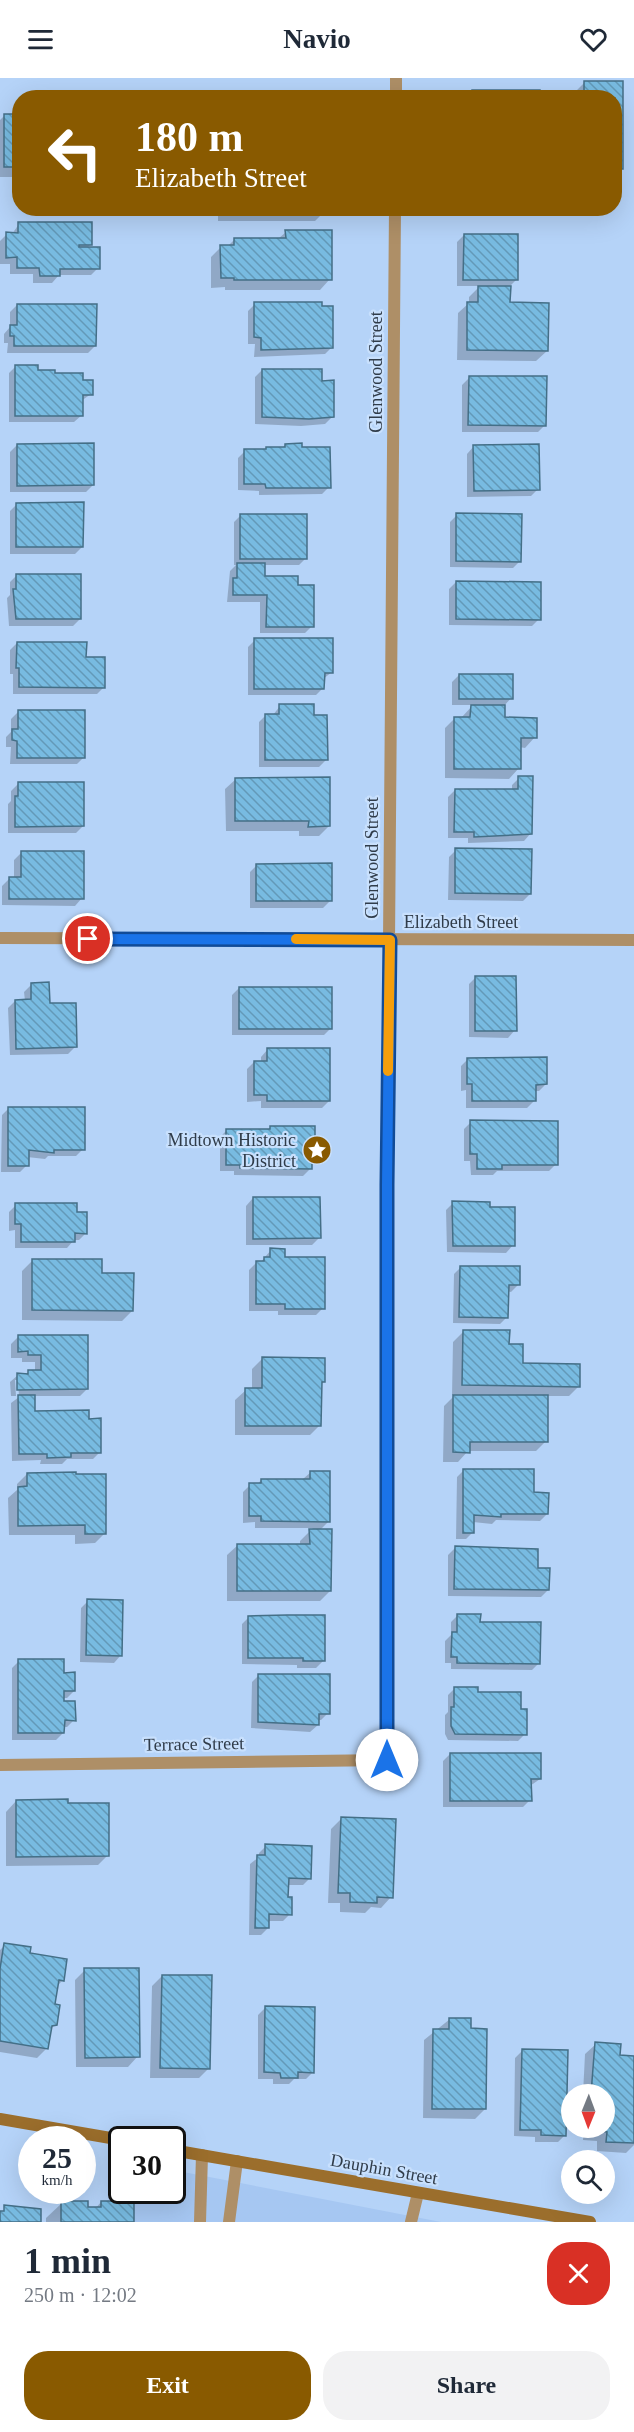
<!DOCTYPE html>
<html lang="en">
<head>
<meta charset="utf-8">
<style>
  body { margin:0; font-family:"Times New Roman",serif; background:#f2f2f3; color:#1f2937; height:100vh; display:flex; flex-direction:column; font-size:22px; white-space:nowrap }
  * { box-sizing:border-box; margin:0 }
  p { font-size:20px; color:#747a83 }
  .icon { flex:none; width:33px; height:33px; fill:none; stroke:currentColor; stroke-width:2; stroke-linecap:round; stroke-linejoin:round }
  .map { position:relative; height:2144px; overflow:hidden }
  .side { display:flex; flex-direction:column; background:#fff; flex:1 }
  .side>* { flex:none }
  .top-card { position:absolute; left:12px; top:12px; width:610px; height:126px; border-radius:24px; box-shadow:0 6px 24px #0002; background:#895a00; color:#fff; overflow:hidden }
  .needle { width:39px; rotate:181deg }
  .controls { position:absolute; left:561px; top:2006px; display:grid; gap:12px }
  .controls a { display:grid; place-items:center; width:54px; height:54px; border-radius:50%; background:#fff; box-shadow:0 6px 24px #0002; font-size:30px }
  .speed { position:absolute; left:18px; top:2048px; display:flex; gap:12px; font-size:30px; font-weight:700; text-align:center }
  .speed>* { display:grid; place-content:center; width:78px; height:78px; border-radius:50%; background:#fff; box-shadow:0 6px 24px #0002; line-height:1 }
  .speed small { font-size:15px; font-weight:400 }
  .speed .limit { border:3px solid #111; border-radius:9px; background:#fff; color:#111 }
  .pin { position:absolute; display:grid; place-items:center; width:51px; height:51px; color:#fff; margin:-26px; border:3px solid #fff; border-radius:50%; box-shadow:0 2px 6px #0007 }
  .me { position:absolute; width:66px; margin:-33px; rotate:0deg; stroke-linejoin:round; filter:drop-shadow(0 0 4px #0008) }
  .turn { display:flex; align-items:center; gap:21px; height:126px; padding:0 24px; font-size:27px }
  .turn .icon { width:78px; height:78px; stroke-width:2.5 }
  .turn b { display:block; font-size:42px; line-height:51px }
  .round { display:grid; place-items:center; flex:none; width:63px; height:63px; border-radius:24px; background:#f2f2f3 }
  .overview { display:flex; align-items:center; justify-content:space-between; height:102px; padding:0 24px }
  h1 { font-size:36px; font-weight:600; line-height:45px }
  .cta { display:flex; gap:12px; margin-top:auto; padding:12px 24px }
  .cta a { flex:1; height:69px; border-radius:24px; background:#895a00; color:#fff; font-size:24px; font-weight:600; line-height:69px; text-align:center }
  .cta a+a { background:#f2f2f3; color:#1f2937 }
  header { display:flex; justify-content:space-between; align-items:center; height:78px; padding:0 24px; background:#fff; font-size:27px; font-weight:600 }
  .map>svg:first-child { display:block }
</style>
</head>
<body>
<header><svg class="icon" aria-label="menu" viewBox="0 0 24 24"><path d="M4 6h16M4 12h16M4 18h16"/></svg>Navio<svg class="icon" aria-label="heart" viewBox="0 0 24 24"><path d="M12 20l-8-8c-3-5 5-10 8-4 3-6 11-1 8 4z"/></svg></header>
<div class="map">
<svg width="634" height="2144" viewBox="0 0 634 2144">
  <defs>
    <pattern id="building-back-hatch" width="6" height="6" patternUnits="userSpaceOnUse" patternTransform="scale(1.5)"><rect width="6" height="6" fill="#78bbe1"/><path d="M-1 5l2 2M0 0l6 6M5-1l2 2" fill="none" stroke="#6399b8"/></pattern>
  </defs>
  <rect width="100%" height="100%" fill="#b5d3f8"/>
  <path fill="#a6c7f2" d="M173,2092L441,2144H134V2112H172Z"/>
  <path fill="#0003" d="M584,5H622L621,90L615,96V20H577V12Z
    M284,18H299V20H282Z
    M5,37H20V99H0V42Z
    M218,130H325V133L315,143H218Z
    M19,146L91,166L87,170L98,190L91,197H59L52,205H33V196H10V186H0V163L7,156H12Z
    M286,154L330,201L320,212H225V209L211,210V179L221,169H227L235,161H278Z
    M464,157L516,202L509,209V225L547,273L536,283L457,282L458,235L469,225V219L480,208H457V164Z
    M255,226L332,269L325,276L254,279L255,266H248V233Z
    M17,227L95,268L88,275H7L8,265H4V256L10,249V234Z
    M16,288L81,304L91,316L81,323L82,337L74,344H9V295Z
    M262,292L321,304L332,339L325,346L301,348L255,346V299Z
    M469,300L545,347L538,354H462V307Z
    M17,367L93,407L86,414H10V374Z
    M285,367L301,371L329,409L322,416L259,417V413L238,412V380L245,373L282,370Z
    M474,368L538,411L531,418L467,419V376Z
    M17,426L82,469L75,476H10V433Z
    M241,437L306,480L299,487H263V500L297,508L312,548L305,555H260V524H227L230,493L236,487H234V444Z
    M457,437L520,483L513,490L450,489V444Z
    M17,497L80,541L73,548H9L7,520L10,517V504Z
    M456,504L539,541L532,548L449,547V511Z
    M255,562L332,594L323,601V610L316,617H248V569Z
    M17,565L85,580L104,609L97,616H13V596H10V572Z
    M459,597L511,620L504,628L503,641L535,659L525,670L519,669V690L509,701L445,700V650L455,640H461L473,627H452V604Z
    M280,628L326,682L319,689H259V644L266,637H273Z
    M18,634L84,679L77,686H10L11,669H6V659L11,654V641Z
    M519,700L531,755L524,763L468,765V760H448V719L455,712L512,713V707Z
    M236,701L329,748L319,758H299V753H226L225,711Z
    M18,706L83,748L76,755H8V726L11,723V713Z
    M456,772L530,816L523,823L448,822L449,779Z
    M21,775L82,820L75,828L2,827V808L9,801H14V782Z
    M257,787L330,823L323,830H250V794Z
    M476,899L515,952L508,960L469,959V906Z
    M31,907L48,927L75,969L68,976L10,977L8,930L15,923H25L24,914Z
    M239,910L331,950L324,957H232V917Z
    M268,971L329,1023L322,1030H261V1023L247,1024V991L254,984L261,985V979Z
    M468,981L546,1006L539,1013H534V1023L527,1030H466V1012L461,1013V988Z
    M9,1030L83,1071L76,1078H48L45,1081L27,1079V1087L20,1094H1L2,1037Z
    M471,1044L556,1086L549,1093H497L493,1097H471L470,1083H464V1051Z
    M271,1049L314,1069L311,1072L310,1091L303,1098L234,1097V1093H220V1059L227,1052L267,1053Z
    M253,1120L319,1160L312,1167H246V1128Z
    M453,1125L489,1130L513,1167L506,1175L447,1174L446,1132Z
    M16,1127L75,1136L86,1155L79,1162H74L67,1170H15V1152L9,1153V1134Z
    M271,1172L284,1180L323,1230L316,1237H278V1233H249V1192L256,1185H260Z
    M33,1182L101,1196L132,1233L122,1243L22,1242V1193Z
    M461,1189L519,1206L511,1214L507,1213V1239L500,1246L453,1245L454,1196Z
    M463,1254L508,1268L521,1284L579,1287V1308L569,1318H547L546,1363L536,1373H468L458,1384H443L444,1328L455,1317H452L453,1264Z
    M18,1259L87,1311L80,1318H34V1334L87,1342L100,1374L93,1381H67L62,1386H40L41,1382L12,1383L11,1325L19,1319L18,1302H15L16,1318H11L10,1304L18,1297L35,1293V1284H22V1280H11V1266Z
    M262,1281L324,1303L320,1307V1347L310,1357H235V1322L246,1312H252V1291Z
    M464,1392L532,1416L547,1436L540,1443L496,1442L492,1446L473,1444V1454L466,1461H456L457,1399Z
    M311,1394L329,1443L319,1453L330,1513L320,1523H227V1477L238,1467H300V1463L313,1450H255V1444L243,1445V1414L250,1407H257L261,1402L303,1401Z
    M27,1396L105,1455L95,1465L75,1466V1457H9L8,1420L17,1412V1406Z
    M455,1470L537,1492L548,1512L541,1519L448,1518V1477Z
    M88,1523L121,1577L114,1585L80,1584L81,1530Z
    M458,1537L479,1545L539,1585L532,1592L451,1591V1585H445V1563L451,1557V1544Z
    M249,1539L323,1583L316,1590H297V1587L242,1586V1546Z
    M19,1583L62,1596L74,1613L67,1620H63V1625L74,1642L67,1649H63V1655L56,1662H12V1590Z
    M259,1597L328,1635L321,1642H317L318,1647L310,1654L251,1650L252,1604Z
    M455,1610L477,1615L519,1633L525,1656L518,1663L448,1662L445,1656V1637L448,1634V1617Z
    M450,1676L540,1701L530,1708V1722L523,1729H443V1683Z
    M16,1723L67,1726L108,1777L98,1787L6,1788V1734Z
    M341,1741L391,1819L381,1830L371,1829L365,1835L340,1834V1825H328L331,1751Z
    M266,1768L310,1800L303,1807H287L286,1821L290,1836L283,1843H268V1850L261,1857H249L250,1786L259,1779V1775Z
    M5,1867L29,1876L63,1902L57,1908L54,1927L55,1946L50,1952L47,1970L37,1980L0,1974V1872Z
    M85,1892L138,1978L128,1989H76L75,1902Z
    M162,1898L209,1990L199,2000H150L152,1908Z
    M265,1930L313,1994L306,2001H294L289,2006H273V2001H258V1937Z
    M450,1941L470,1952L485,2031L475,2041L423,2040L424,1962Z
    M596,1966L619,1978L634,1979V2067L626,2075L597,2073V2063L583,2062L584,2049H604V2016H583L585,1976Z
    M522,1973L565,2057L558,2064H535V2059L514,2058L515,1980Z
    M101,2124L133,2144H46V2140L62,2125L87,2131H95Z"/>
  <path fill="url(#building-back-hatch)" stroke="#446f87" stroke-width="1.5" d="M584,3H623V91H615V20H584Z
    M472,12H540V20H472Z
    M213,15H257L256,20H213Z
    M4,36H20V89H4Z
    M227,130H327V133H227Z
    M18,144H92V167H79V169H100V191H60V198H40L39,190H17V179L6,180V154L18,155Z
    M285,152H332V202H234V200H221L220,167H234V160H286Z
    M464,156H518V202H463Z
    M478,208H511L510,224L549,225L548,273L467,272V224H478Z
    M254,224H322V228H333V270L261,272V260L254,259Z
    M17,226H97L96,268H14V258H10V247H17Z
    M15,287H38V292H55V295H83V302H93V317H83V338H15Z
    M262,291H322V303L334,302V339L309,341L262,339Z
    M469,298H547L546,348L468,347Z
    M94,365V407L17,408V366Z
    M302,365V369H330L331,410H266L265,406H244V371H266V369H285V366Z
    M539,366L540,412L474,413L473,367Z
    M84,424L83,469H16V425Z
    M456,435L522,436L521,484L456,483Z
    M240,436H307V481H240Z
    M237,485H265V498H298V507H314V549H266L267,517H233V500H237Z
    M16,496H81V541H16L13,511H16Z
    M456,503L541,504V542L456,541Z
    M254,560H333V595H325L324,611H254Z
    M17,564H87L86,579H105V610L19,609V590H16Z
    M459,596H513V621H459Z
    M279,626H314V637H327L328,682H265V636H279Z
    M471,627H505V639L537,640V660H521V691H454V639H470Z
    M18,632H85V680H17V663L12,662V651H18Z
    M518,698H533L532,756L474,759V754H454L455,711H518Z
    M330,699V748L308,749L309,743H235V700Z
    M18,704H84V748L15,749V718H18Z
    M455,770L532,771L531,816L455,815Z
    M21,773H84V821H9V799H21Z
    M332,785V823H256V786Z
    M475,898H516L517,953H475Z
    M49,904L50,925H76L77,969L16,971L15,922L31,921V905Z
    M239,909H332V951H239Z
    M267,970H330V1023H267V1017H254V983H267Z
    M547,979V1006L536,1007V1023H472V1006H467V980Z
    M8,1029H85V1072H54V1075L29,1072V1088H8Z
    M470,1042L558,1043V1087H502V1091H477V1076H470Z
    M270,1048H315V1070H312V1091L240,1090V1087H226V1051H270Z
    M253,1119H320L321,1160L253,1161Z
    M452,1123L490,1124V1129H515V1168H453Z
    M15,1125H77V1134H87V1156L75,1155V1164H21V1146H15Z
    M270,1170L285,1171V1179H325V1231H285V1226H256V1183H264V1179H270Z
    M32,1181H102V1195H134L133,1233L32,1232Z
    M460,1188H520V1207H509L508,1240L459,1239Z
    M463,1252H510L509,1266H523V1285L580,1286V1309L462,1307Z
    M18,1257H88V1311L17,1312V1295L28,1296V1292H41V1277H28V1273L18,1274Z
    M262,1279L325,1280V1304H322L321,1348H245V1310H262Z
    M18,1317H35V1333L89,1332V1341L101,1340V1375H71V1379L47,1380V1376H19Z
    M453,1317H548V1364H470V1375L453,1374Z
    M463,1391H534V1414L549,1415L548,1436H501V1439L474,1437V1455H463Z
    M310,1393H330V1444L261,1443V1438H249V1405H261V1401H310Z
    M76,1394V1396H106V1456H85V1447L18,1448V1409L27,1408V1395Z
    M309,1451H332L331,1513H237V1466H310Z
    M455,1468L538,1471V1490H550L549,1512L454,1511Z
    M87,1521L123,1522L122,1578L86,1577Z
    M457,1536H481L480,1544H541L540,1586L457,1585V1579H451L452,1554H457Z
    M287,1537H325V1583H303V1580H248V1538Z
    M18,1581H64V1595L75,1594V1613H64V1623H75L76,1643L65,1642L64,1655H18Z
    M258,1596H330V1636H319V1647L258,1644Z
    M454,1609H478V1614H521V1631H527V1657L455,1656L451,1648V1629H454Z
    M450,1675H541V1701H531L532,1723H450Z
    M68,1721V1725H109V1778L16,1779V1722Z
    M341,1739L396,1741L393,1820L377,1819V1825L350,1824V1815H338Z
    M265,1766L312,1768L311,1801L289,1800L288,1819H292V1837L269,1836V1850H255L257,1777H265Z
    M4,1865L31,1869L30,1875L67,1881L64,1903L59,1902L55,1926L60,1927L57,1947L52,1948L48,1971L0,1963V1891Z
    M84,1890H139L140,1979L85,1980Z
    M162,1897H212L210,1991L160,1990Z
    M265,1928L315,1929L314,1995L298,1994V2000H281L280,1995L264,1994Z
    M449,1940H471V1950L487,1951L486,2031H432L433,1951H449Z
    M595,1964L621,1966L620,1977L634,1978V2065L606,2064L607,2054L593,2052V2049H604V2016H591Z
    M522,1971L568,1972L566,2058L541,2057V2052H520Z
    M61,2123H88V2129H101V2123H134V2144H61Z
    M4,2127L41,2131V2144H0V2133H4Z"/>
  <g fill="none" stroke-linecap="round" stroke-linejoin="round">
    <path stroke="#ae8f67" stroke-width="12" d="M200,2144L202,2077
      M229,2144L237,2083
      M411,2144L418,2115"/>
    <path stroke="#ae8f67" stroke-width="12" d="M396,20V0
      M0,860L634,862
      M0,1687L388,1682L387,1107L395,130"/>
    <path stroke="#9b6e2c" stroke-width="12" d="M0,2041L122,2062
      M172,2072L590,2144"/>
  </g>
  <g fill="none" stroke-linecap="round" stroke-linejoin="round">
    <g stroke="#114b97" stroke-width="15">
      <path id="route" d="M88,861L390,862L387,1107V1682"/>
    </g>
    <use href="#route" stroke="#1a73e8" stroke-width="10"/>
    <path stroke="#f59e0b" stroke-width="10" d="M296,861L390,862L388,993"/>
  </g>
  <defs>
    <g id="sight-disc" transform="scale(1.5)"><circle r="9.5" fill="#895a00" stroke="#c8e0fd"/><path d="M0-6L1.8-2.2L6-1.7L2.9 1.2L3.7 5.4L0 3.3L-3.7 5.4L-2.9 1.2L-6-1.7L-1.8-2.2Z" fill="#fff"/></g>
  </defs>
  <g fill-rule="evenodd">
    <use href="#sight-disc" x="317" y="1072"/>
  </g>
  <g text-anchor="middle" stroke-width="4.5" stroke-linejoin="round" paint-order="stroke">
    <g font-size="18" fill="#303c4a" stroke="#c8e0fd">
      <text transform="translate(376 294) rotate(-90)" y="6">Glenwood Street</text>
      <text transform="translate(372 780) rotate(-90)" y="6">Glenwood Street</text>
      <text x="461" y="850">Elizabeth Street</text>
      <text transform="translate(194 1666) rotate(-1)" y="6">Terrace Street</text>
      <text transform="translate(384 2091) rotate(10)" y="6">Dauphin Street</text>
    </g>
    <g font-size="18" fill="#303c4a" stroke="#c8e0fd" text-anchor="end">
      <text x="296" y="1068">Midtown Historic<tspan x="296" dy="21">District</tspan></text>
    </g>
  </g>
</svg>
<div class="controls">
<a><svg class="needle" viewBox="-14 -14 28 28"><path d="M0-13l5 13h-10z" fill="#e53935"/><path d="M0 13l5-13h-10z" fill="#747a83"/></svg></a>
<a><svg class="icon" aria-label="search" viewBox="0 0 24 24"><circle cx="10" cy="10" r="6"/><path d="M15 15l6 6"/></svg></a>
</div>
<div class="speed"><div>25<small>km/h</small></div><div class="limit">30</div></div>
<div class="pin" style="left:88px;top:861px;background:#d93025"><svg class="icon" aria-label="arrive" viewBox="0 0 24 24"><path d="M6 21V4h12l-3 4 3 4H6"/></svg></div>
<svg class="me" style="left:387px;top:1682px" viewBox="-20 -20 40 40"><circle r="19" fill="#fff"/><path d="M0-13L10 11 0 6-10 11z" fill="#1a73e8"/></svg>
<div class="top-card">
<div class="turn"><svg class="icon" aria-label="left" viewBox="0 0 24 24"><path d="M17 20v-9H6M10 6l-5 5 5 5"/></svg><div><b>180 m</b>Elizabeth Street</div></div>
</div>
</div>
<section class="side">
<div class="overview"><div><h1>1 min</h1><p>250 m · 12:02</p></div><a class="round" style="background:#d93025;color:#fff"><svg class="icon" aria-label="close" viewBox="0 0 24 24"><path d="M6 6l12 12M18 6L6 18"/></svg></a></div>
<div class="cta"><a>Exit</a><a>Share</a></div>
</section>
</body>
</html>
